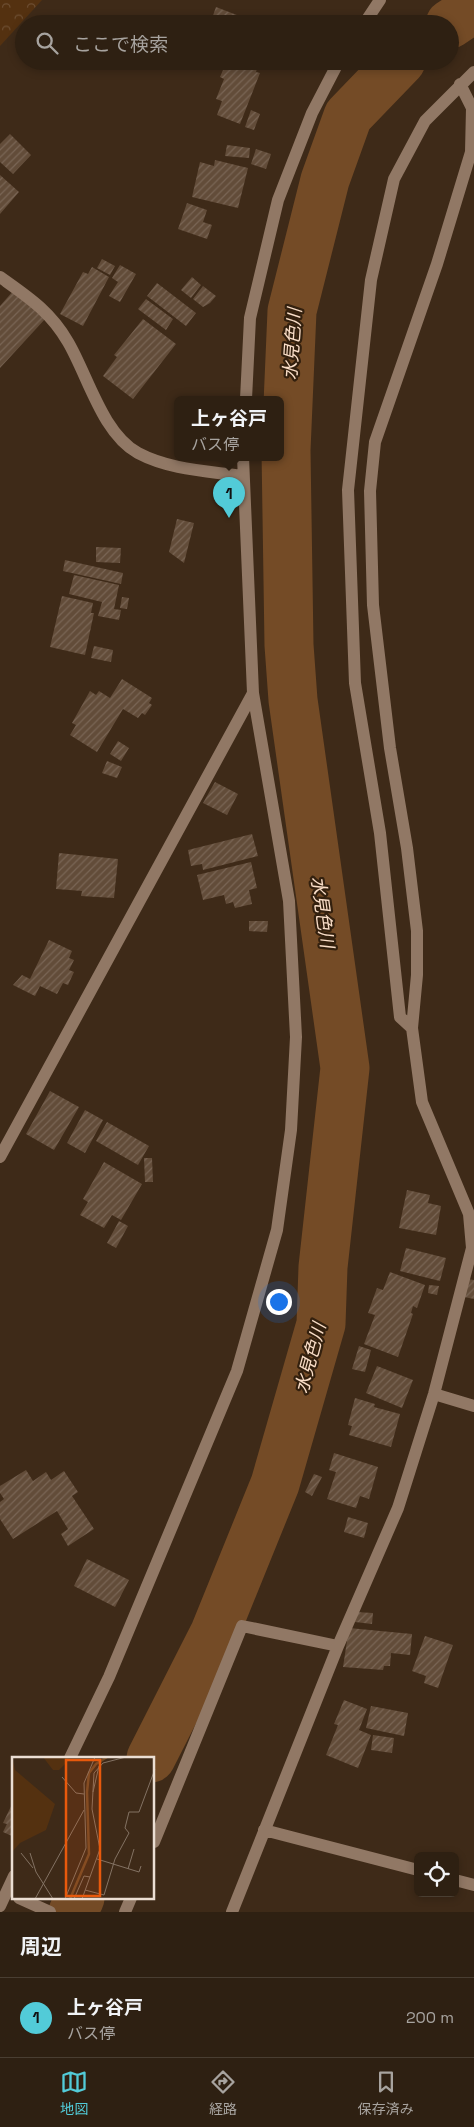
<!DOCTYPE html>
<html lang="ja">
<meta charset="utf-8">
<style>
:root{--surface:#2e2012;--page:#36281b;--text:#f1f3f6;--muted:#a7a39f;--line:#493e32;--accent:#52cbd8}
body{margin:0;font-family:"Space Grotesk","Noto Sans JP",sans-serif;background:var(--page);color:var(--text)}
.controls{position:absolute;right:15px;bottom:15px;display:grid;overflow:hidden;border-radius:8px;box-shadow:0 2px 8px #0003}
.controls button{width:45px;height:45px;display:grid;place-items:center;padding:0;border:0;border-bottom:1px solid var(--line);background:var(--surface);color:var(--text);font:25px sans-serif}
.you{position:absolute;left:278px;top:1301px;width:18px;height:18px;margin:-12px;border:4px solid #fff;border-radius:50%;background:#1a73e8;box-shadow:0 0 0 8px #1a73e833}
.badge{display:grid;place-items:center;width:32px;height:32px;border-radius:50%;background:var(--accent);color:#111;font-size:16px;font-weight:700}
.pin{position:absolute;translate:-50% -41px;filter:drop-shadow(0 1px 2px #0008)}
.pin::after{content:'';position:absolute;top:26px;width:18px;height:15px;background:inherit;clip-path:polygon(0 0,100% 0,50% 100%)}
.popup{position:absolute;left:174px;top:396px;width:110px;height:65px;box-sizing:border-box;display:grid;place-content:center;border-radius:8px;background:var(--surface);filter:drop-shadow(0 1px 4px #0005);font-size:16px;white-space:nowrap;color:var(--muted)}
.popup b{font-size:19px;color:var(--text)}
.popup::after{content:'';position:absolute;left:50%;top:100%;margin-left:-10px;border:10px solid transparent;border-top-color:var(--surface)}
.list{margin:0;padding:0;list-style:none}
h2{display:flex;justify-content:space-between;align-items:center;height:65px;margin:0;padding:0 20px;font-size:21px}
h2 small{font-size:16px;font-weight:400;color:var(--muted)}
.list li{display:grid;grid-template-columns:32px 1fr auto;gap:15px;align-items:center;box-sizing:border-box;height:80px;padding:0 20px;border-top:1px solid var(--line)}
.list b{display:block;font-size:19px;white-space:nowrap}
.list p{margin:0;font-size:16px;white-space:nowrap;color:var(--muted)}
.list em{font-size:16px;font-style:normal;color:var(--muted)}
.icon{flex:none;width:28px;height:28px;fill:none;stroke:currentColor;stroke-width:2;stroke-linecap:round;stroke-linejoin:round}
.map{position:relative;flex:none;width:474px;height:1912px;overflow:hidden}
.search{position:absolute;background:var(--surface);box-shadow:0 2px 8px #0003;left:15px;right:15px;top:15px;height:55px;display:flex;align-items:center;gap:12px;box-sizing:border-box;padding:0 18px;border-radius:28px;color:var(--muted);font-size:19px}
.sheet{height:145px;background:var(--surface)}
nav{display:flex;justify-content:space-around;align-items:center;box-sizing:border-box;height:70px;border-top:1px solid var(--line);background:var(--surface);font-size:14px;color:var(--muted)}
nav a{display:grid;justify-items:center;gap:2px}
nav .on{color:var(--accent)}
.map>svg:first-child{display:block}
</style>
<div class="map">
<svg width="474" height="1912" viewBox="0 0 474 1912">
<defs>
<pattern id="forest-crowns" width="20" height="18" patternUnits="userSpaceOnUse" patternTransform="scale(1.25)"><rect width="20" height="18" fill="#543110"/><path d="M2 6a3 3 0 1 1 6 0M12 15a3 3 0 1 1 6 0" fill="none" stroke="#6d4e32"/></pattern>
<pattern id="building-hatch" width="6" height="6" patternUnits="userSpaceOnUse" patternTransform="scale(1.25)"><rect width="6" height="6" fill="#624c39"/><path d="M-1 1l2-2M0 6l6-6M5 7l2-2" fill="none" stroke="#796555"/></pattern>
</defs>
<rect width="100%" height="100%" fill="#3e2a18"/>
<path fill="url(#forest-crowns)" d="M0 0H42L0 46Z"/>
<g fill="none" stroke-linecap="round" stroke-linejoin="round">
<path stroke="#744b26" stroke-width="49" d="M450 24 474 8
M151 1758 215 1632 275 1484 321 1324 323 1267 345 1068 293 700 289 645 286 450 292 311 325 180 348 116 401 61
M73 1912 80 1898"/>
</g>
<path fill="url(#building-hatch)" d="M216 7 242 17 239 24H210Z
M220 61H259L256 72 260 73 240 124 217 115 222 101 216 99 224 79 220 77 226 63Z
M271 61H279L276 68 269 66Z
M251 110 260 114 254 130 245 127Z
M10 134 31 155 13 174 0 162V144Z
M227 145 250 148 249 158 225 156Z
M256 149 271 154 266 169 251 164Z
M215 160 248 168 238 208 192 197 200 162 214 166Z
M0 175 19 192 0 214Z
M187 203 207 210 203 222 212 225 207 239 178 229Z
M102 259 115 266 110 275 97 268Z
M120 265 136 274 120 302 109 296 118 282 112 278Z
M92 267 109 277 83 326 60 314 83 272 88 274Z
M192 277 201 285 191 298 181 290Z
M157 283 196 313 186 326 147 296Z
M203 286 216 296 210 303 203 307 193 299Z
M14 290 46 318 0 368V306Z
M146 299 173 319 166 330 138 309Z
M143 319 176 344 133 399 103 376 117 357 114 355Z
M177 519 194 523 184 563 169 552Z
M96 547 121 548 120 563 96 562Z
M65 560 123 573 121 584 63 571Z
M74 575 119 585 114 609 121 610 119 620 98 616 102 602 69 594Z
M62 596 93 603 91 613H94L85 655 50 647Z
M122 597 129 598 127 609 120 608Z
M94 646 113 650 111 662 91 658Z
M122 679 152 698 149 703 152 705 145 715 142 713 138 718 123 709 97 752 70 735 76 725 72 723 90 691 96 695 99 691 110 698Z
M118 741 129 748 121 761 110 754Z
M107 761 122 767 117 778 102 773Z
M215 782 238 794 227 815 203 803Z
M252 834 258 856 203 870 202 864 191 866 188 850Z
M59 853 118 859 114 898 81 896 82 891 56 889Z
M251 862 257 888 249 890 252 904 235 908 233 902 226 904 224 895 203 900 197 875Z
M249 921H268L267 932 249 931Z
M49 940 72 951 69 958 74 960 69 970 74 972 68 985 63 983 57 994 40 986 35 996 13 985 22 975 30 979Z
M50 1091 79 1107 54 1150 26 1134Z
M85 1110 103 1120 85 1153 67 1143Z
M107 1122 149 1146 138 1165 96 1141Z
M144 1158H152L153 1182H145Z
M104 1162 142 1184 121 1220 112 1215 104 1228 80 1215 88 1202 83 1199Z
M407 1190 430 1195 428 1203 441 1206 436 1235 399 1228Z
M119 1221 128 1226 116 1248 107 1243Z
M406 1248 446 1258 440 1281 400 1271Z
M390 1272 425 1285 417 1308 413 1306 411 1313 413 1314 398 1357 364 1344 375 1315 368 1313 377 1288 383 1290Z
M468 1279 474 1280V1299L464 1297Z
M429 1285 439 1286 437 1295 428 1293Z
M359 1346 371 1350 365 1372 352 1369Z
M377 1366 413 1380 402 1408 366 1393Z
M355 1398 375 1404 374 1407 400 1414 391 1447 349 1435 352 1426 348 1425Z
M334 1453 378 1467 369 1499 360 1496 356 1508 327 1499 336 1472 329 1470Z
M26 1470 33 1481 46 1472 51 1480 64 1471 78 1492 72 1496 94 1529 68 1546 61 1534 68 1529 57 1511 13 1539 0 1519V1502L4 1499 0 1493V1486Z
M314 1474 322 1477 312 1496 305 1492Z
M348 1517 368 1523 364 1538 344 1532Z
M87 1559 129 1580 115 1607 74 1586Z
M356 1612 373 1613 372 1624 355 1622Z
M349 1628 412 1634 410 1655 391 1653 390 1666H384L383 1670 343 1667Z
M425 1636 453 1645 438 1688 424 1683 426 1676 412 1671Z
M344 1700 367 1709 359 1730 371 1735 358 1768 326 1755 338 1725 334 1724Z
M371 1706 408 1713 404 1736 366 1728Z
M373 1735 394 1738 392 1753 371 1750Z
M14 1800V1837L3 1832 7 1824 3 1823Z"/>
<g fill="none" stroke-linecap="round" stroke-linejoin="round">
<path stroke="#917865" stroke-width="12" d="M364 24 380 0
M0 277C28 297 50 311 68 342 88 376 102 433 138 453 170 470 208 471 242 476
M246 399 250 318 278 200 312 113 339 61
M412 1028 417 975V931L407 848 390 748 373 605 370 491 375 442 437 264 471 152 472 108 460 84
M0 1157 253 693
M434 1394 474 1406
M70 1758 109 1677 237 1371 277 1230 291 1130 296 1037 289 901 253 693 243 457
M264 1830 418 1870
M154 1842 242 1626 338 1646
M455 1880 474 1885
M19 1898 50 1912
M0 1906 14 1876
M125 1912 131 1898
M232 1912 338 1646 398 1508 434 1394 472 1248 469 1214 422 1102 412 1028 400 1017 380 833 355 683 348 490 371 280 394 179 425 121 474 72"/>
</g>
<g text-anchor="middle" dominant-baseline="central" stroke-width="4.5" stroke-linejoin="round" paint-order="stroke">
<g font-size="18" font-style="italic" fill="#fadec8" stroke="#33200e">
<text transform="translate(292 344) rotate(-86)">水見色川</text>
<text transform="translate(323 912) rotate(82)">水見色川</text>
<text transform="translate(310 1358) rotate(-75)">水見色川</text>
</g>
</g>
<g transform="translate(12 1757)">
<rect width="142" height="142" fill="#3e2a18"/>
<path d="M0 0 3 13 43 47 34 73 8 86 0 95ZM31 0H56L57 3 47 13H41Z" fill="#543110"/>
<path fill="none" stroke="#744b26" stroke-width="2.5" d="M58 142 77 97 75 35 77 16 84 7 95 0"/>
<path fill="none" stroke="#837263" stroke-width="1" d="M50 20 64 36 72 37M81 35 87 9M9 96 21 111M18 96 24 115 41 142M85 102 127 115 129 109M116 112 122 92M73 133 92 138 103 102 117 76 113 71 117 55H127L143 12M23 142 72 53M53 142 74 91 72 26 83 0M62 142 72 119 78 120M70 142 88 92 80 52 82 16 91 6 114 0"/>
<path fill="#e8590c" fill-opacity="0.15" stroke="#e8590c" stroke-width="2.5" d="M54 3H88V139H54Z"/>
<rect width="142" height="142" fill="none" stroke="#ebded3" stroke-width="2.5"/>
</g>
</svg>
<div class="controls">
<button><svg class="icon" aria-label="locate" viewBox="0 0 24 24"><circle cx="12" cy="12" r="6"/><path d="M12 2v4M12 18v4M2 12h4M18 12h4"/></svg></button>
</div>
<div class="you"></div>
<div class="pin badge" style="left:229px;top:518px">1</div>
<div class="popup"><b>上ヶ谷戸</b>バス停</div>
<div class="search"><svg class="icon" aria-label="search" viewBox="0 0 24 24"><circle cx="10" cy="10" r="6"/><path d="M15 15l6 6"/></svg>ここで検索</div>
</div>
<section class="sheet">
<h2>周辺<small></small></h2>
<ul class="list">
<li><span class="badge">1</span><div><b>上ヶ谷戸</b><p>バス停</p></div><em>200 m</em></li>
</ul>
</section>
<nav>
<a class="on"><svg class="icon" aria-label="map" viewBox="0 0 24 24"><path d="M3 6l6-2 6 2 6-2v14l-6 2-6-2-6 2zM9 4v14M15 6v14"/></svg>地図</a>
<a><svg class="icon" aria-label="directions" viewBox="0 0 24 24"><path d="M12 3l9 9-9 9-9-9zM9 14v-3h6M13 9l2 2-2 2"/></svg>経路</a>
<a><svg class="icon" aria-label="saved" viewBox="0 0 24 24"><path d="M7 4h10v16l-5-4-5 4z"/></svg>保存済み</a>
</nav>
